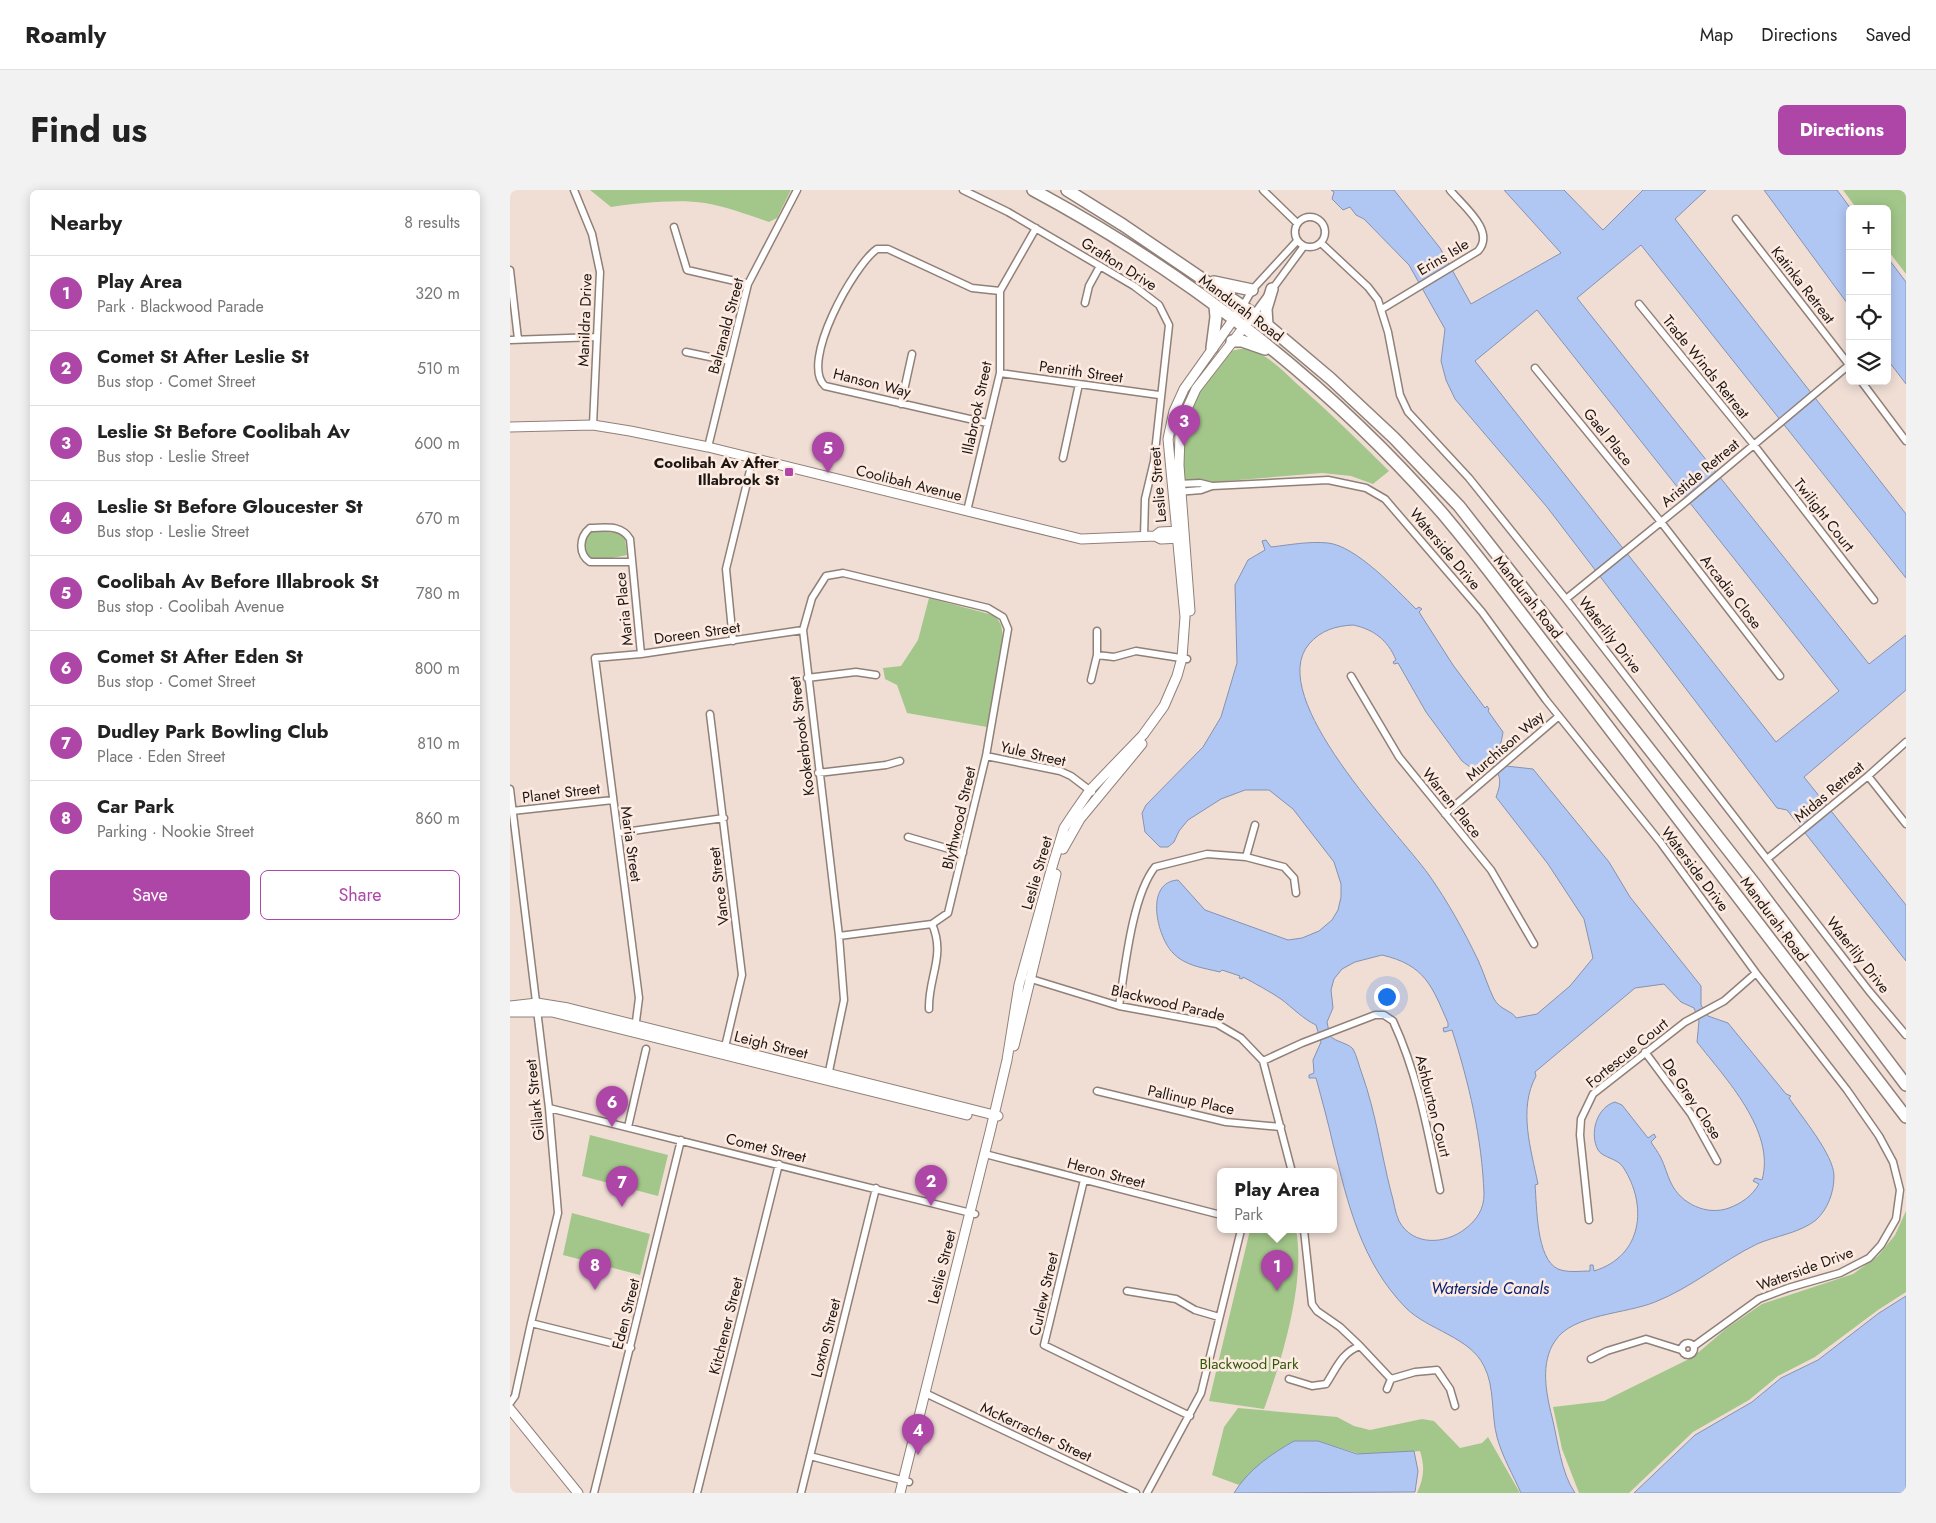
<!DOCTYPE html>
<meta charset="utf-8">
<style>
:root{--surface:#fff;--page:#f2f2f2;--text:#222;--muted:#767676;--line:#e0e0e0;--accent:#ae46a8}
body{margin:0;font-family:Jost,sans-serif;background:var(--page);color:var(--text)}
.controls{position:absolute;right:15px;top:15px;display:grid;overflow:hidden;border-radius:8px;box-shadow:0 2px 12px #0003}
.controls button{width:45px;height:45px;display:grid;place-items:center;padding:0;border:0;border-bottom:1px solid var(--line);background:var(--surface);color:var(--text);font:25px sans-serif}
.you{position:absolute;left:876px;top:806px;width:18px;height:18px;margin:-12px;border:4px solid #fff;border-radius:50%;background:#1a73e8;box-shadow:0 0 0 8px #1a73e833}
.badge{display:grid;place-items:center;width:32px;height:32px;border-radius:50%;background:var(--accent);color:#fff;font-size:16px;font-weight:700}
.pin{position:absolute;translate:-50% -41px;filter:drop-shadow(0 1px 2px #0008)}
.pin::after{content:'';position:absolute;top:26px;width:18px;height:15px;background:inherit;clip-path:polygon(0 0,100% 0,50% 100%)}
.popup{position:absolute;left:707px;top:978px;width:120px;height:65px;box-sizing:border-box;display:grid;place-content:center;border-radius:8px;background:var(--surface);filter:drop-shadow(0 1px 4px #0005);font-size:16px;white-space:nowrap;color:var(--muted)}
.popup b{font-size:19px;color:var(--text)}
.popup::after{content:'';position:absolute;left:50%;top:100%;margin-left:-10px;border:10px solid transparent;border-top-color:var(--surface)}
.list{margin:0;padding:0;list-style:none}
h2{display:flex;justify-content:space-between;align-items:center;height:65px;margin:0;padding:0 20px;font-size:21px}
h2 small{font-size:16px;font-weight:400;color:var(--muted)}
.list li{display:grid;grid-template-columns:32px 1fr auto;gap:15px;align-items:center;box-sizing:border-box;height:75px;padding:0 20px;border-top:1px solid var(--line)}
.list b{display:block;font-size:19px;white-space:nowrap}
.list p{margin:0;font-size:16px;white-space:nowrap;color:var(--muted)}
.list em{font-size:16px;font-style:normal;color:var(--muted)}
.actions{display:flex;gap:10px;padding:15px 20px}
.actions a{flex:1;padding:11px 0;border:1px solid var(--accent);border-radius:8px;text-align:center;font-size:18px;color:var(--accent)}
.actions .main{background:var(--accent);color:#fff}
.icon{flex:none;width:28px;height:28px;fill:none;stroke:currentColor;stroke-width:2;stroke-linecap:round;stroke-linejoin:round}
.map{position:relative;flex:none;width:1396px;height:1303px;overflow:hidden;border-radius:8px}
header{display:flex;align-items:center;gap:30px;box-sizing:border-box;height:70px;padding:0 25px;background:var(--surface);border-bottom:1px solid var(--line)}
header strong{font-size:24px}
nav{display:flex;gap:28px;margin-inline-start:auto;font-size:18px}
.intro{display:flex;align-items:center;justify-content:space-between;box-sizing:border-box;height:120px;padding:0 30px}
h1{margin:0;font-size:35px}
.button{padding:12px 22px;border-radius:8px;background:var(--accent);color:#fff;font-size:18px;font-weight:700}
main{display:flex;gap:30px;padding:0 30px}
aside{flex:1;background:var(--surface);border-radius:8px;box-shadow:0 2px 12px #0003}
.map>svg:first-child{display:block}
</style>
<header>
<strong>Roamly</strong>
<nav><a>Map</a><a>Directions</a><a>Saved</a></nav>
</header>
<div class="intro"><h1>Find us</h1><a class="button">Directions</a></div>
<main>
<aside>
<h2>Nearby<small>8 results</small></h2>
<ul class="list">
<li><span class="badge">1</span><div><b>Play Area</b><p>Park · Blackwood Parade</p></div><em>320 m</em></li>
<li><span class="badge">2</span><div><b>Comet St After Leslie St</b><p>Bus stop · Comet Street</p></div><em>510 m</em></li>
<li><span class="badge">3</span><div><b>Leslie St Before Coolibah Av</b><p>Bus stop · Leslie Street</p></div><em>600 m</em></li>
<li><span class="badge">4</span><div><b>Leslie St Before Gloucester St</b><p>Bus stop · Leslie Street</p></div><em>670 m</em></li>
<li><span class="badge">5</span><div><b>Coolibah Av Before Illabrook St</b><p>Bus stop · Coolibah Avenue</p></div><em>780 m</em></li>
<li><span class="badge">6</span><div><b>Comet St After Eden St</b><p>Bus stop · Comet Street</p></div><em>800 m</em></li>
<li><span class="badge">7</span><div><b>Dudley Park Bowling Club</b><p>Place · Eden Street</p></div><em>810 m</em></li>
<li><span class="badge">8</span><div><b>Car Park</b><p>Parking · Nookie Street</p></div><em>860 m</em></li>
</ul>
<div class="actions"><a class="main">Save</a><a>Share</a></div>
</aside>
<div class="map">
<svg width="1396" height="1303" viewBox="0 0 1396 1303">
<rect width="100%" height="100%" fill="#f0ded5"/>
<path fill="#a3c78a" d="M80 0H281L267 28 259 32C239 25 217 17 195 13 167 9 130 13 101 17Z
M1333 0H1396V84L1377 59V19H1347Z
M736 158C756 163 772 180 786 193 818 221 849 251 879 281L863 294 841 286 812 283 704 292 676 291C672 282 673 273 673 264 672 219 694 194 720 161Z
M81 341 110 343 115 349 117 365 92 370 80 369C73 359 72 350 81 341Z
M419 408 483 425C492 432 493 439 492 450L477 537 397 523 387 495 375 489 373 478 391 476 408 450Z
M80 945 158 965 148 1006 72 986Z
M1396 1021V1102L1368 1120 1305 1167 1268 1186 1239 1210 1183 1242 1119 1303H1069L1052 1259 1043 1217 1094 1211 1183 1167 1217 1138 1252 1114 1343 1084 1368 1066 1385 1045Z
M62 1023 140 1044 130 1085 53 1065Z
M740 1040H786C796 1091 772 1170 754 1219L699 1211Z
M728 1218 827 1227 844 1236 860 1240 912 1229 924 1231 950 1258 972 1253 978 1247 1010 1303H907C914 1288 915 1277 910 1261L856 1266 808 1251 753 1272 729 1295 702 1285 714 1237Z"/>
<path fill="#b1c7f3" stroke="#8592b0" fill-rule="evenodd" d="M821 0H884L930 58 961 114 1051 63 994 0H1054L1093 40 1133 0H1196L1165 29 1396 324V388L1131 55 1067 108 1359 474 1396 445V500L1294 587 1396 715V771L1277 620 1267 618 1037 317 945 209 936 190 931 171 935 139 899 75 854 29 846 25 840 17 833 20 822 9 824 2ZM1027 120 1329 501 1266 552 965 171Z
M1254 0H1327L1341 19 1340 117Z
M1377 67 1396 92V194L1377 169Z
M756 350 761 357C779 355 799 351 818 353 846 356 886 399 906 419L909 417 912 419 909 422 943 475 975 518 977 516 979 519 978 521 993 542C991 557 985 563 996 576L1023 579 1099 672 1120 707 1191 796V815L1198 826 1218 833 1276 904 1281 906 1279 908C1291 926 1324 965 1324 986 1324 1002 1318 1019 1306 1030 1290 1043 1265 1046 1247 1054 1212 1071 1181 1098 1145 1112 1116 1124 1062 1124 1045 1151 1030 1173 1036 1203 1042 1227 1048 1251 1051 1283 1065 1303H1011C1003 1285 992 1266 987 1247 981 1225 985 1197 974 1176 960 1147 918 1140 896 1118 851 1072 838 1014 823 954 818 932 812 910 806 888H799V885L804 883 803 870 811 852 806 835C793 829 783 818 771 809 759 801 746 794 733 787L732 789 729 788 730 786 712 780 710 782C694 778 675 776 663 763 647 747 634 692 668 690L695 720 778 750 792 748 809 741 822 730 828 720 831 707V694L824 672 783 619 759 600H735L711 609 678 630 669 641 664 652 658 657H650L635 642 632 623 636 615 693 557 711 527 727 473 725 395 738 370 755 360 752 351ZM843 435C863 439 878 450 886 470L883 472 884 474 888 473 916 522 952 571 960 577 982 575C992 586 991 594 986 607L1038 674 1074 729 1083 768 1060 796 1027 824 1006 828C1003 821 990 820 984 809 978 797 974 783 968 770 954 741 938 712 919 685 888 642 754 507 799 454 811 440 826 436 843 435ZM872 765C915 775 922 796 938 833V837L933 838 934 842 942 840C959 893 972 948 974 1004 974 1019 967 1030 955 1039 936 1054 903 1057 889 1031 885 1023 884 1011 881 1002 871 963 866 923 852 884 849 876 847 866 843 859 838 853 826 852 820 846L817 832 823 818 821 800 824 789 832 779 845 772ZM1154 794 1171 812 1184 818 1189 831 1187 852C1215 888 1266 941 1252 990L1245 988 1243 991 1249 994C1242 1006 1232 1013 1219 1018 1197 1026 1171 1014 1161 993 1157 985 1155 976 1151 968 1148 962 1144 957 1141 952L1146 947 1144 944 1138 948 1112 915 1105 912C1087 917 1079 943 1088 960 1093 968 1107 968 1113 977 1138 1015 1133 1066 1084 1081L1083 1075H1080V1081C1070 1081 1058 1083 1048 1079 1026 1069 1027 1016 1025 995L1028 994C1021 959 1008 919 1026 886L1025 882 1125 798Z
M1396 1106V1303H1124L1185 1245 1242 1212 1271 1188 1308 1170 1369 1123Z
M784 1251H808L847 1264 904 1261 908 1281 905 1302 724 1303C738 1280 761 1264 784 1251Z"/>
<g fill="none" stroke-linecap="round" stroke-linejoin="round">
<defs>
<path id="street" d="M64 0 82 44 90 82 83 235
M453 0 498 22 624 96 649 115 659 135 644 271 635 309 634 347
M753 0 787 33
M785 42a15 15 0 1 1 30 0a15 15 0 1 1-30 0Z
M1226 29 1340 176
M164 37 177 80 238 94
M811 53 858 97 868 110 878 142 890 205 898 222 959 288 1056 409 1359 801 1396 845
M0 80 8 149
M575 113 579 96 590 76
M1129 114 1244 255 1364 410
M733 116 742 100 787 51
M872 119 968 61C986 41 953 16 940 0
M744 124 794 56
M0 150 87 147
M176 162 219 171
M1025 178 1151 332 1270 486
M490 183 649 205
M1351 191 1396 251
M391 214 402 164
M477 233 315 196C289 173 344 75 367 59H378L462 98 490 101
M198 257 238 94 287 0
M553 268 569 194
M668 294 690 293 702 296
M667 302 691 300 702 296 818 290 856 298 875 309 972 422 1036 510 1151 653 1246 783 1337 900 1369 946 1383 972 1390 1000 1386 1029 1371 1055 1359 1068 1330 1083 1278 1098 1249 1109 1184 1156
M457 321 490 183V101L526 38
M122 372H80C68 364 69 347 80 338 95 338 111 334 120 349L131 464
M1056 409 1178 310 1339 175
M223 451 216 379 243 268
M587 465 604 467 626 461 677 469
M841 486 889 567 981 680 1024 754
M297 488 346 482 366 485
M581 490 587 465V441
M200 524 232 785 214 861
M476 566 550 581 561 586 582 602
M308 583 376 575 390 571
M1358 586 1396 634
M0 599 39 918 48 1023 21 1133 5 1206 0 1213
M2 621 103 610
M935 624 1049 526
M108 643 214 628
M398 647 453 663
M736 667 745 635
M1257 669 1358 586 1396 552
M518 788 609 816 707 834 731 848 753 871 782 982
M609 816C615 778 622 706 645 677L697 664 736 667 774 677 784 688 786 703
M419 819C418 787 436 766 422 734
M125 839 129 808 85 468 131 464 293 440
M1135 862 1181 924 1207 971
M753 871 792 853 865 825H874L883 831C908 885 918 942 930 1000
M318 886 334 810 329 746 293 440 302 408 316 386 333 383 478 418 493 427 498 439 476 566 438 723 422 734 329 746
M587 901 716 932 771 937
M39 918 465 1024
M118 937 136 859
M475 964 711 1025
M574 990 534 1155 680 1226
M1079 1030 1070 945 1071 929 1083 904 1175 832 1214 811 1246 783
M794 1040 802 1114 807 1121 830 1137 850 1156 881 1189 905 1182 927 1180 940 1199 945 1216
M617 1101 666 1109 685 1120 709 1127
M21 1133 121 1158
M1172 1159a6 6 0 1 1 12 0a6 6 0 1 1-12 0Z
M1081 1169 1097 1161 1136 1149 1171 1160
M779 1189 802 1196 816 1194C826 1179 832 1162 850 1156
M877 1199 881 1189
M415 1203 626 1303
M300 1266 399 1292
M84 1303 171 950
M187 1303 269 974
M291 1303 366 998
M637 1303 691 1203 731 1040"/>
<path id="secondary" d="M0 237 83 235 120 241 198 257 571 349 645 346 650 342 670 341
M645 346 651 349 671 348
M680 421 669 275 670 245 677 219 686 199 744 124
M553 659 570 629 632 554
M0 816 27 813 58 818 488 926
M0 822H42L457 925
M504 856 546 684
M0 1219 68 1303
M390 1303 481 938 497 870 509 795 542 677 554 638 564 623 580 600 633 545 654 516 667 486 672 468 675 427 658 249 664 221 674 199 733 116"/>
<path id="highway" d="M523 0C676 82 819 193 933 324 953 348 973 373 992 398L1396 927
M557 0 613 35 744 124 821 189 884 248 949 316 1244 693 1396 895
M704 92 742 100
M757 135 756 119 762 99
M722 151H732L755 159
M702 158 706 127 705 116"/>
</defs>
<use href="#street" stroke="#908078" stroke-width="9"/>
<use href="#secondary" stroke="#908078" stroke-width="11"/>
<use href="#highway" stroke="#908078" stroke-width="14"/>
<use href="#street" stroke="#fff" stroke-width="6"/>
<use href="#secondary" stroke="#fff" stroke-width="9"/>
<use href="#highway" stroke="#fff" stroke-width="11"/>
</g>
<rect fill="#ae46a8" stroke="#fdebe2" stroke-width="2" x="274" y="277" width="10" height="10" rx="2.5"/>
<g text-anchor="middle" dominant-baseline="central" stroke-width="5" stroke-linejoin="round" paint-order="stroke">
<g font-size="15" fill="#1d1714" stroke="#fdebe2">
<text transform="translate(933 67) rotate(-31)">Erins Isle</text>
<text transform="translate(609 74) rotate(32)">Grafton Drive</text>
<text transform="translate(1293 95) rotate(52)">Katinka Retreat</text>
<text transform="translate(731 118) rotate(37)">Mandurah Road</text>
<text transform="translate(75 130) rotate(-88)">Manildra Drive</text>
<text transform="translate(216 136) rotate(-75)">Balranald Street</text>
<text transform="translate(1196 177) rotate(51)">Trade Winds Retreat</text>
<text transform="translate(571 182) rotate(8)">Penrith Street</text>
<text transform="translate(362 193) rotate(14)">Hanson Way</text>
<text transform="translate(467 218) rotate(-78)">Illabrook Street</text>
<text transform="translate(1098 247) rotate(51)">Gael Place</text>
<text transform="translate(1190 283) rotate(-40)">Aristide Retreat</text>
<text transform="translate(399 293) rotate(14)">Coolibah Avenue</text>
<text transform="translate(648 295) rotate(-95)">Leslie Street</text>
<text transform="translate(1314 325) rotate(52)">Twilight Court</text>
<text transform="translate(935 359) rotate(50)">Waterside Drive</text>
<text transform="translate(1221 402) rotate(52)">Arcadia Close</text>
<text transform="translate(1018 407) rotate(52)">Mandurah Road</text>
<text transform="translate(114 419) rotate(-96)">Maria Place</text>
<text transform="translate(187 443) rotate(-8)">Doreen Street</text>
<text transform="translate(1100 445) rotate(52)">Waterlily Drive</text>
<text transform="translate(292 546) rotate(-97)">Kookerbrook Street</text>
<text transform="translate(995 556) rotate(-41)">Murchison Way</text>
<text transform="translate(523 564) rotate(13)">Yule Street</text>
<text transform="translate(1319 602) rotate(-40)">Midas Retreat</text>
<text transform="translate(51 603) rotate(-7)">Planet Street</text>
<text transform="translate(942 613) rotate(51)">Warren Place</text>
<text transform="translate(449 628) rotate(-77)">Blythwood Street</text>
<text transform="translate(121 654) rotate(82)">Maria Street</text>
<text transform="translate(1185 679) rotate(53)">Waterside Drive</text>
<text transform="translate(527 683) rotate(-74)">Leslie Street</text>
<text transform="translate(209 696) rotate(-97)">Vance Street</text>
<text transform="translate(1264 729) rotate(53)">Mandurah Road</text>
<text transform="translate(1348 765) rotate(52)">Waterlily Drive</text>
<text transform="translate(658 813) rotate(13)">Blackwood Parade</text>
<text transform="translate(261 855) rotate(14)">Leigh Street</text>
<text transform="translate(1117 863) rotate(-39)">Fortescue Court</text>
<text transform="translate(1182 909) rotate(56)">De Grey Close</text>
<text transform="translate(25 910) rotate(-96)">Gillark Street</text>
<text transform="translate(681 910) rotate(13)">Pallinup Place</text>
<text transform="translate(923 916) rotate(76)">Ashburton Court</text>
<text transform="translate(256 958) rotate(14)">Comet Street</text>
<text transform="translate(596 983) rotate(15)">Heron Street</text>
<text transform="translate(432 1077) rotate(-76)">Leslie Street</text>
<text transform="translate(1295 1079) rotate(-20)">Waterside Drive</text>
<text transform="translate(534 1104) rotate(-77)">Curlew Street</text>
<text transform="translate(116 1124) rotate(-76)">Eden Street</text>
<text transform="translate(216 1136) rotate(-76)">Kitchener Street</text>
<text transform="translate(316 1148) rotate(-76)">Loxton Street</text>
<text transform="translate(526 1242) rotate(25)">McKerracher Street</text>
</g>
<g font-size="15" font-weight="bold" fill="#1d1714" stroke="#fdebe2" text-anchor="end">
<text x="269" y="273">Coolibah Av After<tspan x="269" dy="17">Illabrook St</tspan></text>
</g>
<g font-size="15" fill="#335a0a" stroke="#fdebe2">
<text x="739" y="1174">Blackwood Park</text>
</g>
<g font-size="16" font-style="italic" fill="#062172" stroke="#fdebe2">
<text x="980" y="1098">Waterside Canals</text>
</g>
</g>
</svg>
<div class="controls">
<button>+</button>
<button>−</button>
<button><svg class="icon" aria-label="locate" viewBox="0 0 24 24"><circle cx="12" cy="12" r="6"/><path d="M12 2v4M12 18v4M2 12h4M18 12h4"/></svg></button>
<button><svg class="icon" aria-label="layers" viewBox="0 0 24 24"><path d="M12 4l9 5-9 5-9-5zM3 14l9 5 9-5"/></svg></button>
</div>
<div class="you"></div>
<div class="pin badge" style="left:767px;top:1101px">1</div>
<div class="popup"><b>Play Area</b>Park</div>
<div class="pin badge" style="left:421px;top:1016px">2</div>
<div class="pin badge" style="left:674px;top:256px">3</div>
<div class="pin badge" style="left:408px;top:1265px">4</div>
<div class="pin badge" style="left:318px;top:283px">5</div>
<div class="pin badge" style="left:102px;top:937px">6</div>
<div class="pin badge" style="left:112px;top:1017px">7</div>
<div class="pin badge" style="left:85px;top:1100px">8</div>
</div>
</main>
